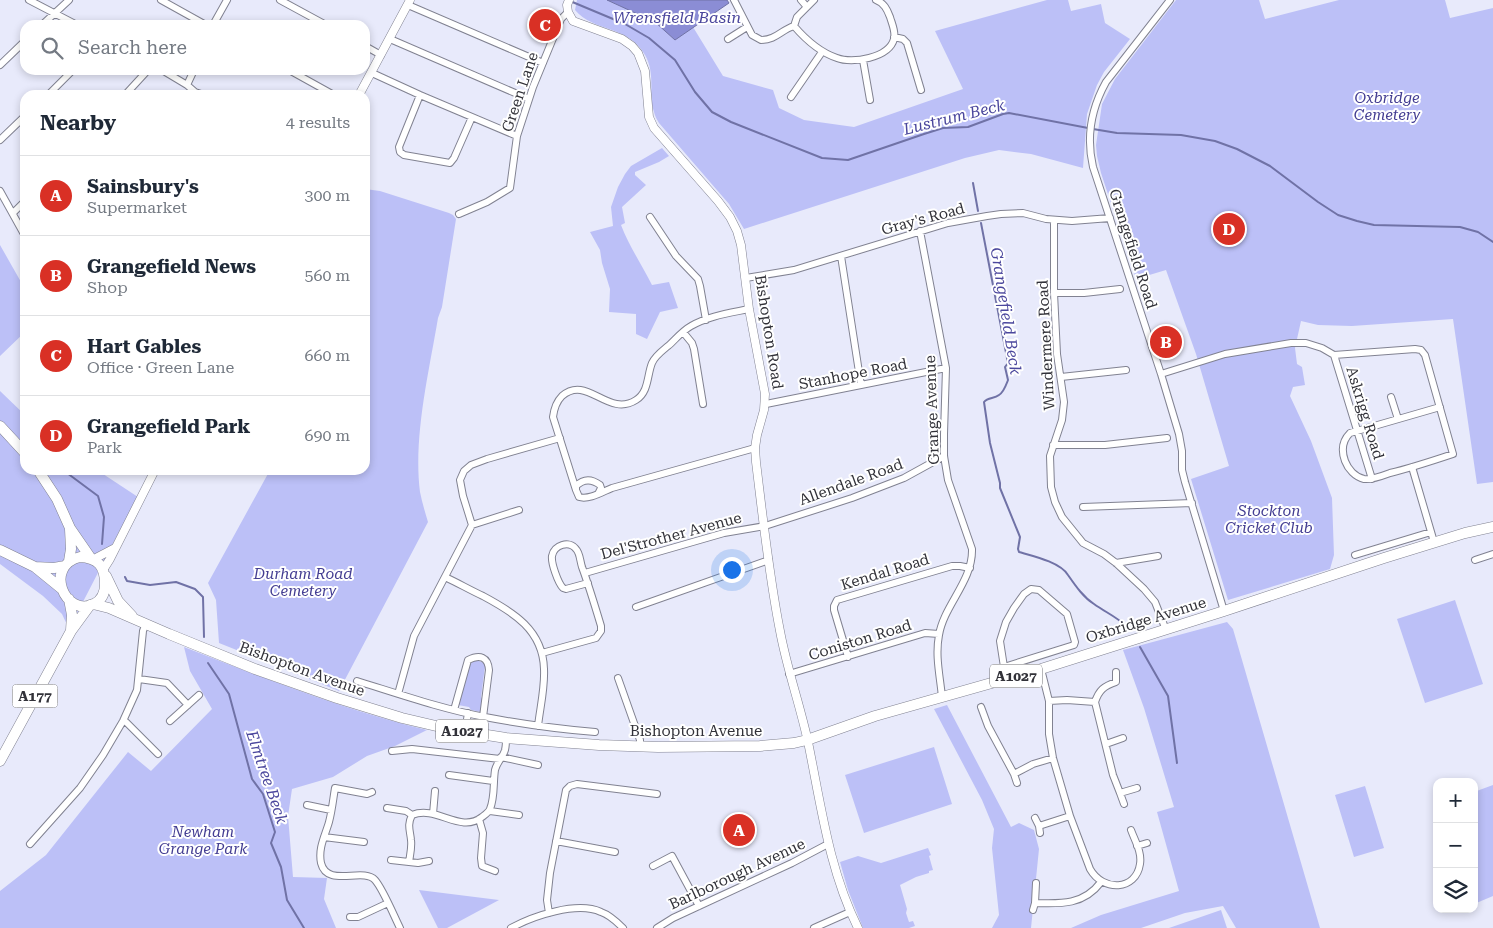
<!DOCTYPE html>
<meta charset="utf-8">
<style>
:root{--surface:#fff;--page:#f2f2f3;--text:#1f2937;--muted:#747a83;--line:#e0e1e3;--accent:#d93025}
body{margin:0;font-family:"Roboto Serif",serif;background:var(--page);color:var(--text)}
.controls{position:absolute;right:15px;bottom:15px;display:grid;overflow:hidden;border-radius:10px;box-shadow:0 2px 8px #0003}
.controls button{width:45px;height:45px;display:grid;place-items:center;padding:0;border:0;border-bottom:1px solid var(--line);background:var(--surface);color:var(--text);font:25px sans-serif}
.you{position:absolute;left:731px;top:569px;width:18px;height:18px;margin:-12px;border:4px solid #fff;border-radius:50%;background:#1a73e8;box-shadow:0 0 0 8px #1a73e833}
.badge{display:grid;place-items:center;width:32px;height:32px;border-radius:50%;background:var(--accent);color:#fff;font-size:16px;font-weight:700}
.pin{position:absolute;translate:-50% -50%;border:2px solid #fff;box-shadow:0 1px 5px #0006}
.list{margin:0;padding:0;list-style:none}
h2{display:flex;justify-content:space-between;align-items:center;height:65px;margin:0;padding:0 20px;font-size:21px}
h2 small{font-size:16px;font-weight:400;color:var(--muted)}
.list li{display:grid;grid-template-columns:32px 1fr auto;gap:15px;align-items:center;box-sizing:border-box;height:80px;padding:0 20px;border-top:1px solid var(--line)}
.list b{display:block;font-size:19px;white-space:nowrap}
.list p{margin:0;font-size:16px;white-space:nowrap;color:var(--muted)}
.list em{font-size:16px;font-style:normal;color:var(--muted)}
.icon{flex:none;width:28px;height:28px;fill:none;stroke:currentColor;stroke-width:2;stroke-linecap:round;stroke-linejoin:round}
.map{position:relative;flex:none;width:1493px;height:928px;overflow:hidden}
.search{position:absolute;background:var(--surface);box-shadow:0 2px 8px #0003;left:20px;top:20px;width:350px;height:55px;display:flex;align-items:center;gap:12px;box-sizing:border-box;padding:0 18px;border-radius:15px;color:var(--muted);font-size:19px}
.panel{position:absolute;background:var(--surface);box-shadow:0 2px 8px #0003;left:20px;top:90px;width:350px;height:385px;border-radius:15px}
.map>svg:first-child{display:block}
</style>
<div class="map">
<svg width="1493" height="928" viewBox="0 0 1493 928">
<rect width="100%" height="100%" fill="#e8eafb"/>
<path fill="#bcc0f7" d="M577 0H607L655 22 675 40 693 27 723 76 773 90 779 108 804 120 854 127 963 89 935 31 1047 0H1068L1071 11 1101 4 1105 23 1130 39 1104 72 1097 85 1087 114 1083 168 1031 154 999 150 965 158 744 229 729 204 659 123C657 120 655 116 654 112 648 94 656 74 645 55 628 25 593 32 575 10Z
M1176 0H1259L1265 19 1339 0H1445L1450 18 1493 8V482L1477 484 1453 319 1352 326 1318 325 1301 321 1295 348 1297 364 1302 367 1305 385 1293 387 1290 396 1311 441 1332 498 1334 555 1330 569 1228 600 1191 479 1229 466 1196 354 1166 270 1136 279 1101 173 1097 156 1096 145 1102 104 1115 79Z
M662 148 669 156 659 162 635 172V175L646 185 622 207 625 223 621 225C629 246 642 265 652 285L669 282 678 308 660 312 647 339 636 334V314L609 312 610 289 602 263 600 250 590 232 613 226 611 207 618 187 625 174 631 166Z
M365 189 380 191 449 213 453 215 456 219 442 307 438 318C429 372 413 437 420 492 422 502 425 512 428 522L339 691 219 643 216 600 208 583 270 470H365Z
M0 245 25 289V332L0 356Z
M0 391 25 415V470H97L141 499 120 530 69 629 62 614 43 596 0 564Z
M1455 600 1483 684 1425 703 1397 619Z
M1227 622 1233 629 1320 928H1236L1223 906 1185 913 1141 928H1071L1101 915 1179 891 1157 812 1174 807 1144 708 1123 650Z
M184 647C264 678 344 710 427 730L395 746 367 756 333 777 292 789 288 816 293 877 327 878 324 899 336 928H0V891L46 855 128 752 151 771 212 709 190 671Z
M476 660 484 663 485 666 481 697 483 701 481 712 471 710 469 707 458 705V700L461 697 470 665 473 661Z
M947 705 1011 827 1019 823 1034 830 1039 849 1031 928H992L999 915 992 848 994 829 982 800 934 709Z
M934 747 952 804 864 833 845 775Z
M1493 785V896L1474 904V792Z
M1365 786 1384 848 1354 857 1335 795Z
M928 848 931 855 929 856 933 870 929 871V873L916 877 900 885 907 909 906 913 909 922 913 921 915 926 909 928H863L848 890 840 862 858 856 881 863Z
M419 890 499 900 447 928H438Z
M1221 910 1227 928H1169Z"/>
<path fill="#8b8dd5" stroke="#7072a6" d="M607 0H727L729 3 675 40 655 22Z"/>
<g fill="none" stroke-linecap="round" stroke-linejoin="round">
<path stroke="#7072a6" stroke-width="2" d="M570 1 625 24 649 38 675 60 695 92 712 112 731 122 822 158 848 160 924 134 943 128 968 127 1003 114 1009 113 1088 128
M1093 129 1117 133 1181 135 1215 141 1237 149 1270 166 1318 202 1338 215 1357 221 1374 225 1460 227 1478 232 1493 242
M973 183 978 211
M981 223 1008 363 1005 367 1008 380C1006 385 1004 392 999 395 994 399 988 397 984 402L990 443 1000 483V488L1020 537 1018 549 1019 552C1033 556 1060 562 1068 575 1075 585 1083 597 1094 604 1105 612 1117 617 1126 626
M21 433 25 435
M63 470 98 496 104 517 102 544
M125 577 127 581 150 585 176 582 195 589 203 597 204 637
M1140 647 1168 696 1177 763
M208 663 229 694 252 779 263 794 275 832 271 843 281 867 287 900 304 928"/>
<defs>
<path id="minor" d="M29 0 77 25
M161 0 206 25
M280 0 326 25
M734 0 752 35 761 40C776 40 781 30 794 26
M801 0 807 7
M1170 0 1106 82C1091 109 1086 137 1093 167L1161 374 1179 434 1182 451V470L1185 482 1224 611
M408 5 543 63
M42 25 69 0
M213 25 227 0
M794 26C806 40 819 52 837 58 852 64 889 58 894 39 896 32 892 24 890 17 887 9 884 3 876 0
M794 26 797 17 814 0
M894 37 903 39 907 43 921 90
M390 39 529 99
M728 39 747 27
M365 46 381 55
M863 60 870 100
M0 65 25 41
M162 70 187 85 195 92 204 95
M289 70 334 95
M372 73 420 95 517 136
M187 85 194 70
M48 95 73 70
M125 95 148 70
M420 95 399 147 400 152 404 155 450 163 454 158 472 117
M791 97 822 52
M0 140 25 116
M0 191 25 236
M13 213 25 201
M459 214 487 202 510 188 517 136 533 87 561 19 568 12
M650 217 676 256 698 279 700 286 706 320
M1054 221V293L1057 354 1064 402 1062 420 1050 456 1051 487 1055 502 1062 517 1083 543 1104 554 1116 563 1144 589 1155 602 1166 630
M920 231 946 368 944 434V456L948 480 972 549C973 581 944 605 939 635 935 656 940 676 942 697
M841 256 861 385
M746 278 794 270 948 223 987 216 1001 214 1023 213 1046 219 1072 221 1110 218
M1054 293H1084L1120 289
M683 332 692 343 694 349 703 404
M1334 355 1372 479
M1161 374 1225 354 1291 343H1306L1322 348 1334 355 1415 349 1421 350 1425 355 1453 454C1432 461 1411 468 1390 473 1382 476 1372 480 1364 479 1355 477 1348 469 1345 461 1341 450 1342 441 1350 433L1440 407
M1061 377 1126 370
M1391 397 1398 419
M766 404 946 368
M1053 445H1105L1167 438
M1412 467 1434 542
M576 490 553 417C554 409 556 402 562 396 587 374 608 418 636 400 649 392 647 375 652 363 655 356 662 351 668 346 675 340 682 331 691 326 708 316 730 313 749 309
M598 494 601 488 600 485C592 479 584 478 576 486V490L579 497C589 500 602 492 612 488L755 448
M1083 507 1192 503
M472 525 519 510
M1355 555 1431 532
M1475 560 1493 554
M1116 563 1158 556
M585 573 724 533 765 526 852 498 904 478 944 456
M445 577C458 583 470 590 483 596 513 612 543 630 544 669 545 688 540 708 538 726
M636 607 769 560
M542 653 596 638 601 631V626C595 606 589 586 582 567 580 561 580 553 576 549 569 540 554 545 552 556 551 563 558 583 563 588L566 589 588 583
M848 657 834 610V606L837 600 952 566H960L970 568
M1004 667 1074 645 1075 642 1067 614 1039 590 1031 589 1024 594 1014 608 1006 622 1000 641 1004 667 1009 678
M1041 669 1049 701V734L1053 758 1070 816 1090 869C1103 892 1136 891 1140 864 1142 852 1135 841 1131 830
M789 674 925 633 939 634
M618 678 640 740V747
M139 679 167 683 188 705
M357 681C399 694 442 709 485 717 522 724 558 729 595 732
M398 694 414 636 472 525 463 496 460 480 464 471 471 465 487 459 560 438
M1049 701 1067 700 1095 702 1113 775 1120 793 1137 788
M1095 702C1099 690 1104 686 1116 682V672
M981 707 988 726 1014 774
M454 710 468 660C480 654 488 657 489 670L483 717
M123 721 126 722 158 754
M170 721 199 695
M465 732 468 713
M1106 744 1123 738
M392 751 412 749 500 759
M501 757 538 765
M449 775 493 781
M1017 783 1014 774 1033 764 1053 758
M372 792 367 794 335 788C333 800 332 811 329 822 325 836 318 848 321 863 327 888 363 867 375 880 383 889 394 916 400 928
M1120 793 1124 804
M307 805 331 810
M387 808 406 811 412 815C437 805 460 834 482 817 486 814 489 812 490 809 495 797 493 783 495 770 497 762 503 757 505 750 506 746 506 742 506 738
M490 811 519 815
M433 814 435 791
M1035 818 1039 826 1040 833
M479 819 483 833 481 858 482 866 495 871
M1039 826 1070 816
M324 837 364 842
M556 841 615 852
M30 844 80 788 103 755 123 721 137 690 143 631 146 623
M1137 846 1147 843
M391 860 418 863 429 861
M409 862C410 855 412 848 411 840 410 830 407 825 412 815
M653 866 672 856 699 906
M1036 883 1035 903C1061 904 1084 905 1101 882
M1033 910 1035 903
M549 913 547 900 550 873 566 790 570 786 577 784 657 794
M350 917H358L388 903
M511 928C533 916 577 901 601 912 610 915 617 922 623 928
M657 928 673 918 792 863 828 844
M814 928 850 912"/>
<path id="tertiary" d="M569 0 567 5 568 12 573 21 622 39 632 46 638 53 645 71 649 117 654 128 718 201 730 217 737 231 741 245 749 309 765 394 764 410 757 435 755 448 756 462C763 519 769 576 780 631 787 669 800 705 808 742 821 805 829 870 858 928
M359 95 410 0
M94 559 115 548
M103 570 110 559 155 470"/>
<path id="primary" d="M0 426 25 453
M38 470 57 499 70 528 90 557
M0 550 35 567 62 589
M80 557C98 558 105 566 105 584 105 593 102 600 94 604 65 618 43 566 80 557Z
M69 561 71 549 70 529
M35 567 54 568 65 566
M106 576 118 601 132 616
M69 599 72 615 71 630
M93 604 109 608 169 634 255 669 337 698 402 718 449 729 506 738 599 745 658 747 760 746 794 743 807 740 875 716 1041 669 1224 611 1384 558 1465 533 1493 527
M0 761 71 631 90 605"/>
</defs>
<use href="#minor" stroke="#818291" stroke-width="8"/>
<use href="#tertiary" stroke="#818291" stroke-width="9"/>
<use href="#primary" stroke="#818291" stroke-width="11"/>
<use href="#minor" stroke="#fff" stroke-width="6"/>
<use href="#tertiary" stroke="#fff" stroke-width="8"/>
<use href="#primary" stroke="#fff" stroke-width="10"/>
</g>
<g text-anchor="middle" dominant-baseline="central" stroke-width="4" stroke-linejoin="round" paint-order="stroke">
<g fill="#fff" stroke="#707074" stroke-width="1">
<rect x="990" y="664.5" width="52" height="23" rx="4"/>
<rect x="12.5" y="684.5" width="45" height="23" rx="4"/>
<rect x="436" y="719.5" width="52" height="23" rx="4"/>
</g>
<g font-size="14" font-weight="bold" fill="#323239">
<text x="1016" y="676">A1027</text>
<text x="35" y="696">A177</text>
<text x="462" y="731">A1027</text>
</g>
<g font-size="15" fill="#323239" stroke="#fff">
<text transform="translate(520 92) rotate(-71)">Green Lane</text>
<text transform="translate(923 219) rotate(-15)">Gray's Road</text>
<text transform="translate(1133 249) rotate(72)">Grangefield Road</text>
<text transform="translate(769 332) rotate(81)">Bishopton Road</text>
<text transform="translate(1046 345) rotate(-93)">Windermere Road</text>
<text transform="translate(853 374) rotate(-11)">Stanhope Road</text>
<text transform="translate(932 410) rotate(-92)">Grange Avenue</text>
<text transform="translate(1365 413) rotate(73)">Askrigg Road</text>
<text transform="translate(851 482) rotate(-20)">Allendale Road</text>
<text transform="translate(671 536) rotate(-15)">Del'Strother Avenue</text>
<text transform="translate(885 572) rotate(-17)">Kendal Road</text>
<text transform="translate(1146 620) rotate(-17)">Oxbridge Avenue</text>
<text transform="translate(860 640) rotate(-17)">Coniston Road</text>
<text transform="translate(302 669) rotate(20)">Bishopton Avenue</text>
<text x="696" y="731">Bishopton Avenue</text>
<text transform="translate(737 874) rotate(-25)">Barlborough Avenue</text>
</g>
<g font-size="15" font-style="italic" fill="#433d92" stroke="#fff">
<text x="1387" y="98">Oxbridge<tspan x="1387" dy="17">Cemetery</tspan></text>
<text x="1269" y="511">Stockton<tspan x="1269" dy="17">Cricket Club</tspan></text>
<text x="303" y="574">Durham Road<tspan x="303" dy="17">Cemetery</tspan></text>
<text x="203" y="832">Newham<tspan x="203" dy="17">Grange Park</tspan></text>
</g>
<g font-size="16" font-style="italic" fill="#4b479d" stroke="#fff">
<text x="677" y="17">Wrensfield Basin</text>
<text transform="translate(954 117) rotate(-14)">Lustrum Beck</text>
<text transform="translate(1006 311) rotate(81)">Grangefield Beck</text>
<text transform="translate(267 777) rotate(71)">Elmtree Beck</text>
</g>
</g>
</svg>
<div class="controls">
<button>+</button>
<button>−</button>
<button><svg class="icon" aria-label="layers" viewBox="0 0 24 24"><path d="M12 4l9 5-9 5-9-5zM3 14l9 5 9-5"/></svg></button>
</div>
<div class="you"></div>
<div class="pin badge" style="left:739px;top:830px">A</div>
<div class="pin badge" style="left:1166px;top:342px">B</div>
<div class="pin badge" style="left:545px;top:25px">C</div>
<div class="pin badge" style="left:1229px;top:229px">D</div>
<div class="search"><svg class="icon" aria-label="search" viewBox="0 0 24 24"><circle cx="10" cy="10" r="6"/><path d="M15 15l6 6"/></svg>Search here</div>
<section class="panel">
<h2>Nearby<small>4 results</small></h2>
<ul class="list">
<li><span class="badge">A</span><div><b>Sainsbury's</b><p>Supermarket</p></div><em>300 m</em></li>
<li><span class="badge">B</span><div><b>Grangefield News</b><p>Shop</p></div><em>560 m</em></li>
<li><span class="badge">C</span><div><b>Hart Gables</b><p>Office · Green Lane</p></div><em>660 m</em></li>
<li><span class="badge">D</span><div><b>Grangefield Park</b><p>Park</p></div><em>690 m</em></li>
</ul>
</section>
</div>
